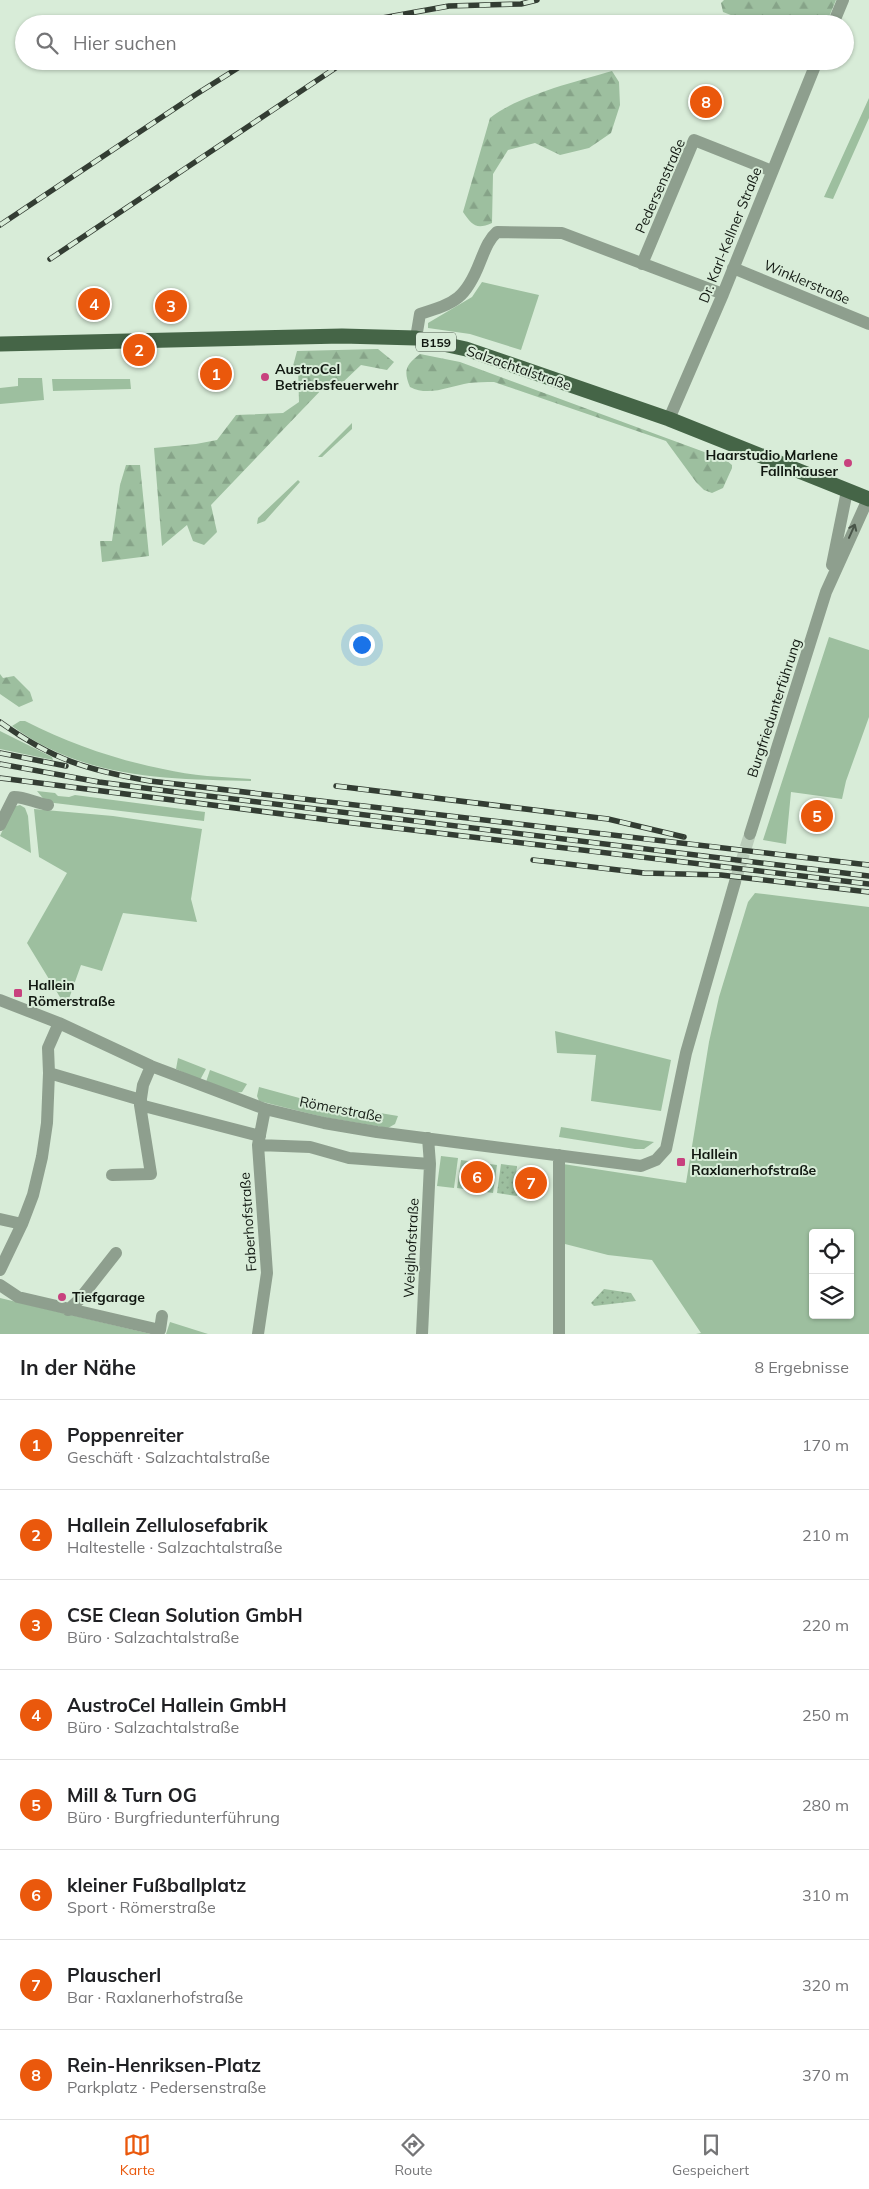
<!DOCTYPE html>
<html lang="de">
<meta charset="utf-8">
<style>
:root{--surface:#fff;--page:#f2f2f2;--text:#202124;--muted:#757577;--line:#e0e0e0;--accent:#ea580c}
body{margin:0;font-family:Mulish,sans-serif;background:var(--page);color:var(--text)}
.controls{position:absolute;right:15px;bottom:15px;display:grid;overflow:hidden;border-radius:5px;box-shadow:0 1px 4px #0004}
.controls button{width:45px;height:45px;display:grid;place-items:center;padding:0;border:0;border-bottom:1px solid var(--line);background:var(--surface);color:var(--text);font:25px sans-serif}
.you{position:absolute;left:361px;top:644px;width:18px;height:18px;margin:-12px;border:4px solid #fff;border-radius:50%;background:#1a73e8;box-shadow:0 0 0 8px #1a73e833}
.badge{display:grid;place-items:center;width:32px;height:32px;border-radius:50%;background:var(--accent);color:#fff;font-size:16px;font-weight:700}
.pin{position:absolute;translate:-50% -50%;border:2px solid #fff;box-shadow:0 1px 5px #0006}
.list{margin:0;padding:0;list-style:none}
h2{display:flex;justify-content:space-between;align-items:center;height:65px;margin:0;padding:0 20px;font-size:21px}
h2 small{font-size:16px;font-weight:400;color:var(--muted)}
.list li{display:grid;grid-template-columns:32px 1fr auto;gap:15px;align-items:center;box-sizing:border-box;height:90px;padding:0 20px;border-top:1px solid var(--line)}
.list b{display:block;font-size:19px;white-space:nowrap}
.list p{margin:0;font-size:16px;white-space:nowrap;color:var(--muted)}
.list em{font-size:16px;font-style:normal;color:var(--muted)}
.icon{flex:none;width:28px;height:28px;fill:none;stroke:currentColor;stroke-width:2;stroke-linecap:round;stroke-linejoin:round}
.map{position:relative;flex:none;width:869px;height:1334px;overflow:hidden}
.search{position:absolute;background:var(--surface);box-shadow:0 1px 4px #0004;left:15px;right:15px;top:15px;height:55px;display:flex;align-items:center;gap:12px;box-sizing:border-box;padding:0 18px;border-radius:28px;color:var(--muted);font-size:19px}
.sheet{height:785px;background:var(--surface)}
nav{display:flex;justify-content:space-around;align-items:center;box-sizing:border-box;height:70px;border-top:1px solid var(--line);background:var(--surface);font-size:14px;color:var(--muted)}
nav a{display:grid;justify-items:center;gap:2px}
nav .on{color:var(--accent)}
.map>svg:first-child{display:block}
</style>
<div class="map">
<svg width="869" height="1334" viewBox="0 0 869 1334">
<defs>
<pattern id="forest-firs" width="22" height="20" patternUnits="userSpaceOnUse" patternTransform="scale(1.25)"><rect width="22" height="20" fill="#9dbf9f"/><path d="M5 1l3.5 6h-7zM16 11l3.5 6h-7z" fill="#86a388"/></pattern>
<pattern id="park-dots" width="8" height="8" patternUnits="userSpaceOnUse" patternTransform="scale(1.25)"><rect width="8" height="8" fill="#9dbf9f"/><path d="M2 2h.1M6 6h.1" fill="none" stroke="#86a388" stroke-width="1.8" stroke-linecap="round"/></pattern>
</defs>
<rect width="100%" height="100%" fill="#d8ecd8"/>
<path fill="#9dbf9f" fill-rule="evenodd" d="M869 98V118L833 199 824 197Z
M482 282 539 295 521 350 470 334 428 328V323L472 297Z
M18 378H42L44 400 0 404V388L18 386Z
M52 379H130L131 389 53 391Z
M352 423V429L322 457H318Z
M298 480 300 482 265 521 257 524 258 518Z
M829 637 869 650V717L846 781 842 799 791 792 786 844 763 840Z
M20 721H25C70 744 114 759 163 769 192 776 222 777 251 779V781C166 779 84 779 12 726Z
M0 731 52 757 53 760 0 749Z
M37 791 55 793 58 796 69 797 75 795 205 812 204 821 46 802Z
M20 805 25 808 28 816 31 853 0 836 13 807Z
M34 809 113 816 202 829 191 899 197 922 123 913 102 971 81 965 66 1007 27 943 67 873 39 857Z
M755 893 869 907V1334H696L701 1333 652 1260 608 1255 565 1244 563 1164 686 1183 709 1042 719 997 748 902ZM813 1233H850V1315H813Z
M555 1031 671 1060 661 1111 591 1101 596 1055 557 1053Z
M178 1058 206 1069 200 1080 176 1069Z
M210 1070 247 1084 242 1092 235 1093 206 1082Z
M259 1087 314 1102 398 1116 395 1124 388 1128 323 1117 259 1101 257 1096Z
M561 1127 654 1142 644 1149H635L559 1137Z
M441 1156 458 1158 454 1188 437 1186Z
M461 1160 497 1165 493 1193 457 1188Z
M0 1298 151 1334H0Z
M170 1322 208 1334H166Z"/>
<path fill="url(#forest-firs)" d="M724 0H836L826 24H739L736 17 723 12 721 3Z
M612 71 619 82 620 105 611 133 589 148 560 155 535 143 508 150 493 174 492 223C476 230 472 225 463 212L490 118C517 96 578 81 612 71Z
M378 349 394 362 387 370 361 365 341 384 325 386 211 505 217 532 204 545 193 541 187 525 162 546 154 448 196 444 217 440 236 415 283 413 299 402 298 367 293 366 297 351Z
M420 354 460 362 726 460 732 465V468L723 488 712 493 704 490 696 482 666 441 494 382C486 382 477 382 469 383 450 386 429 397 410 387 403 370 406 365 420 354Z
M126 465H140L149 556 102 562 100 541H112L120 485Z
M0 674 3 678 14 676 30 692 33 701 19 707 0 694Z"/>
<path fill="url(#park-dots)" d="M501 1164 517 1166 516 1174H519L517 1196 497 1193Z
M604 1289 631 1293 636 1301 594 1306 591 1303Z"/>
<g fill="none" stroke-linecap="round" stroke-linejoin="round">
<path stroke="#baccba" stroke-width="12" stroke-dasharray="12 6" stroke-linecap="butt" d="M735 882 750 834"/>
<path stroke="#8e9f8e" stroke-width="12" d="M833 24 843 0
M642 264 694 140 772 171
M733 268 869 324
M416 338 420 314C456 303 466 298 480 262 485 250 488 240 497 232L562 233 723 294
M669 419 723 294 817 61
M832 565 847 491
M0 825 14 797C25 797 36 803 48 805
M750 834 826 592 868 499
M0 1000 59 1023 151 1066 265 1109 324 1123 377 1132 641 1166 656 1160 666 1149 686 1053 735 882
M49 1073 141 1100
M140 1105 260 1136
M258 1145 310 1147 349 1158 430 1164
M559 1155V1334
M112 1175 151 1174 140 1105 143 1085 151 1066
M0 1219 22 1224
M0 1270 22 1224 33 1195 42 1157 47 1123 49 1073 48 1048 59 1023
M0 1285 18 1297 160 1330 162 1316
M68 1310 79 1300 116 1253
M258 1334 267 1273 258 1145 265 1109
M422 1334 430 1164 428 1138"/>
<path stroke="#456547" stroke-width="15" d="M0 344 342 336 416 338 466 349 669 419 869 499"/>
<defs>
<path id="rail" d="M349 24 449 6 521 4 537 0
M415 24 438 18
M0 225 195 95 249 61
M50 259 346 61
M0 722C53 760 87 770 150 781L869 865
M0 753 66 766
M0 764 99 782 183 793 869 876
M0 778 353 823 869 884
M336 786 608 819 684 837
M533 860 644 873 721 875 869 892"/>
</defs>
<use href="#rail" stroke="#333d33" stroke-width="5.5"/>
<use href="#rail" stroke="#d8ecd8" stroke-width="4" stroke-dasharray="11" stroke-linecap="butt"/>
</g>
<defs><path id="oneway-shaft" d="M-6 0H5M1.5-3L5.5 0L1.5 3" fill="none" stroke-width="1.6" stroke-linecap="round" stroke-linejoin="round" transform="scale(1.25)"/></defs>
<use stroke="#495549" href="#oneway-shaft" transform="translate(852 531) rotate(-66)"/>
<g fill="#c8417e" stroke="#d8ecd8" stroke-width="2">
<circle cx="265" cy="377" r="5"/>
<circle cx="848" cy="463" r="5"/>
<rect x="13" y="988" width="10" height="10" rx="2.5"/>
<rect x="676" y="1157" width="10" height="10" rx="2.5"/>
<circle cx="62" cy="1297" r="5"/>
</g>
<g text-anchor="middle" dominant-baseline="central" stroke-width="4" stroke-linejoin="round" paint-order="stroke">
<rect fill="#d8ecd8" stroke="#4d584d" stroke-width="1" x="416" y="332.5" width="40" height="19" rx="4"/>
<g font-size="12" font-weight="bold" fill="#111811">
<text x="436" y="342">B159</text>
</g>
<g font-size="14" fill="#111811" stroke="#d8ecd8">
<text transform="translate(660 186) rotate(-66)">Pedersenstraße</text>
<text transform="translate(730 235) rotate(-68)">Dr. Karl-Kellner Straße</text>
<text transform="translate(807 282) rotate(23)">Winklerstraße</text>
<text transform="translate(519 368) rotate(19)">Salzachtalstraße</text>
<text transform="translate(774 708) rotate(-72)">Burgfriedunterführung</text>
<text transform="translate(341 1109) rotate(11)">Römerstraße</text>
<text transform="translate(248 1222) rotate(-94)">Faberhofstraße</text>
<text transform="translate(411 1248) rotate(-87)">Weiglhofstraße</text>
</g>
<g font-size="14" font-weight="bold" fill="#111811" stroke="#d8ecd8" text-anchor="start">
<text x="275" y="369">AustroCel<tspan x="275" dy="16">Betriebsfeuerwehr</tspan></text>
<text x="838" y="455" text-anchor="end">Haarstudio Marlene<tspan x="838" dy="16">Fallnhauser</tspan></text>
<text x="28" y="985">Hallein<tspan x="28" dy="16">Römerstraße</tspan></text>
<text x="691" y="1154">Hallein<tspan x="691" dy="16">Raxlanerhofstraße</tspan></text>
<text x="72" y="1297">Tiefgarage</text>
</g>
</g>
</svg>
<div class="controls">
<button><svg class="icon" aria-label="locate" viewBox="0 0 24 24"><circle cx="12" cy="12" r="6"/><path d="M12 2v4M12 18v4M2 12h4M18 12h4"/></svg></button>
<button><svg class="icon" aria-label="layers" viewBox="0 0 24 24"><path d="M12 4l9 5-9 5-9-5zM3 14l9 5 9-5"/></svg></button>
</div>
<div class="you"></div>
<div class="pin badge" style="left:216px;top:374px">1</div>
<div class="pin badge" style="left:139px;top:350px">2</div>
<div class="pin badge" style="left:171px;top:306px">3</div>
<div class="pin badge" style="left:94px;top:304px">4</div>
<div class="pin badge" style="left:817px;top:816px">5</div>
<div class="pin badge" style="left:477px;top:1177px">6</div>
<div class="pin badge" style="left:531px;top:1183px">7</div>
<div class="pin badge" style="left:706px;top:102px">8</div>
<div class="search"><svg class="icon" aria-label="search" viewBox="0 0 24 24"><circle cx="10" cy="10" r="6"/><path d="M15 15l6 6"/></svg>Hier suchen</div>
</div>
<section class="sheet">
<h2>In der Nähe<small>8 Ergebnisse</small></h2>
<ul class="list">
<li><span class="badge">1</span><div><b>Poppenreiter</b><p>Geschäft · Salzachtalstraße</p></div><em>170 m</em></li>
<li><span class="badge">2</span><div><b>Hallein Zellulosefabrik</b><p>Haltestelle · Salzachtalstraße</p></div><em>210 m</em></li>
<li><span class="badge">3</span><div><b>CSE Clean Solution GmbH</b><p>Büro · Salzachtalstraße</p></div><em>220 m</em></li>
<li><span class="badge">4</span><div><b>AustroCel Hallein GmbH</b><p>Büro · Salzachtalstraße</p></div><em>250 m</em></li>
<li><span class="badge">5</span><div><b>Mill &amp; Turn OG</b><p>Büro · Burgfriedunterführung</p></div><em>280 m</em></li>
<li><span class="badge">6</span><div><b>kleiner Fußballplatz</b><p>Sport · Römerstraße</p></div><em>310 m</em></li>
<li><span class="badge">7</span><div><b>Plauscherl</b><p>Bar · Raxlanerhofstraße</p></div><em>320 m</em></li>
<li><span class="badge">8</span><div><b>Rein-Henriksen-Platz</b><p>Parkplatz · Pedersenstraße</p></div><em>370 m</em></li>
</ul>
</section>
<nav>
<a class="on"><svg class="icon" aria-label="map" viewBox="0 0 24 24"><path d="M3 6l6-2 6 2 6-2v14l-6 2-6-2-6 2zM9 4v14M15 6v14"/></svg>Karte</a>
<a><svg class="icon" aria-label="directions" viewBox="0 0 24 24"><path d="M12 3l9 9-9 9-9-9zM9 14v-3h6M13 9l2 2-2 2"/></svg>Route</a>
<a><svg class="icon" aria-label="saved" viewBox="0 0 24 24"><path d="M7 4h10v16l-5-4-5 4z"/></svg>Gespeichert</a>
</nav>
